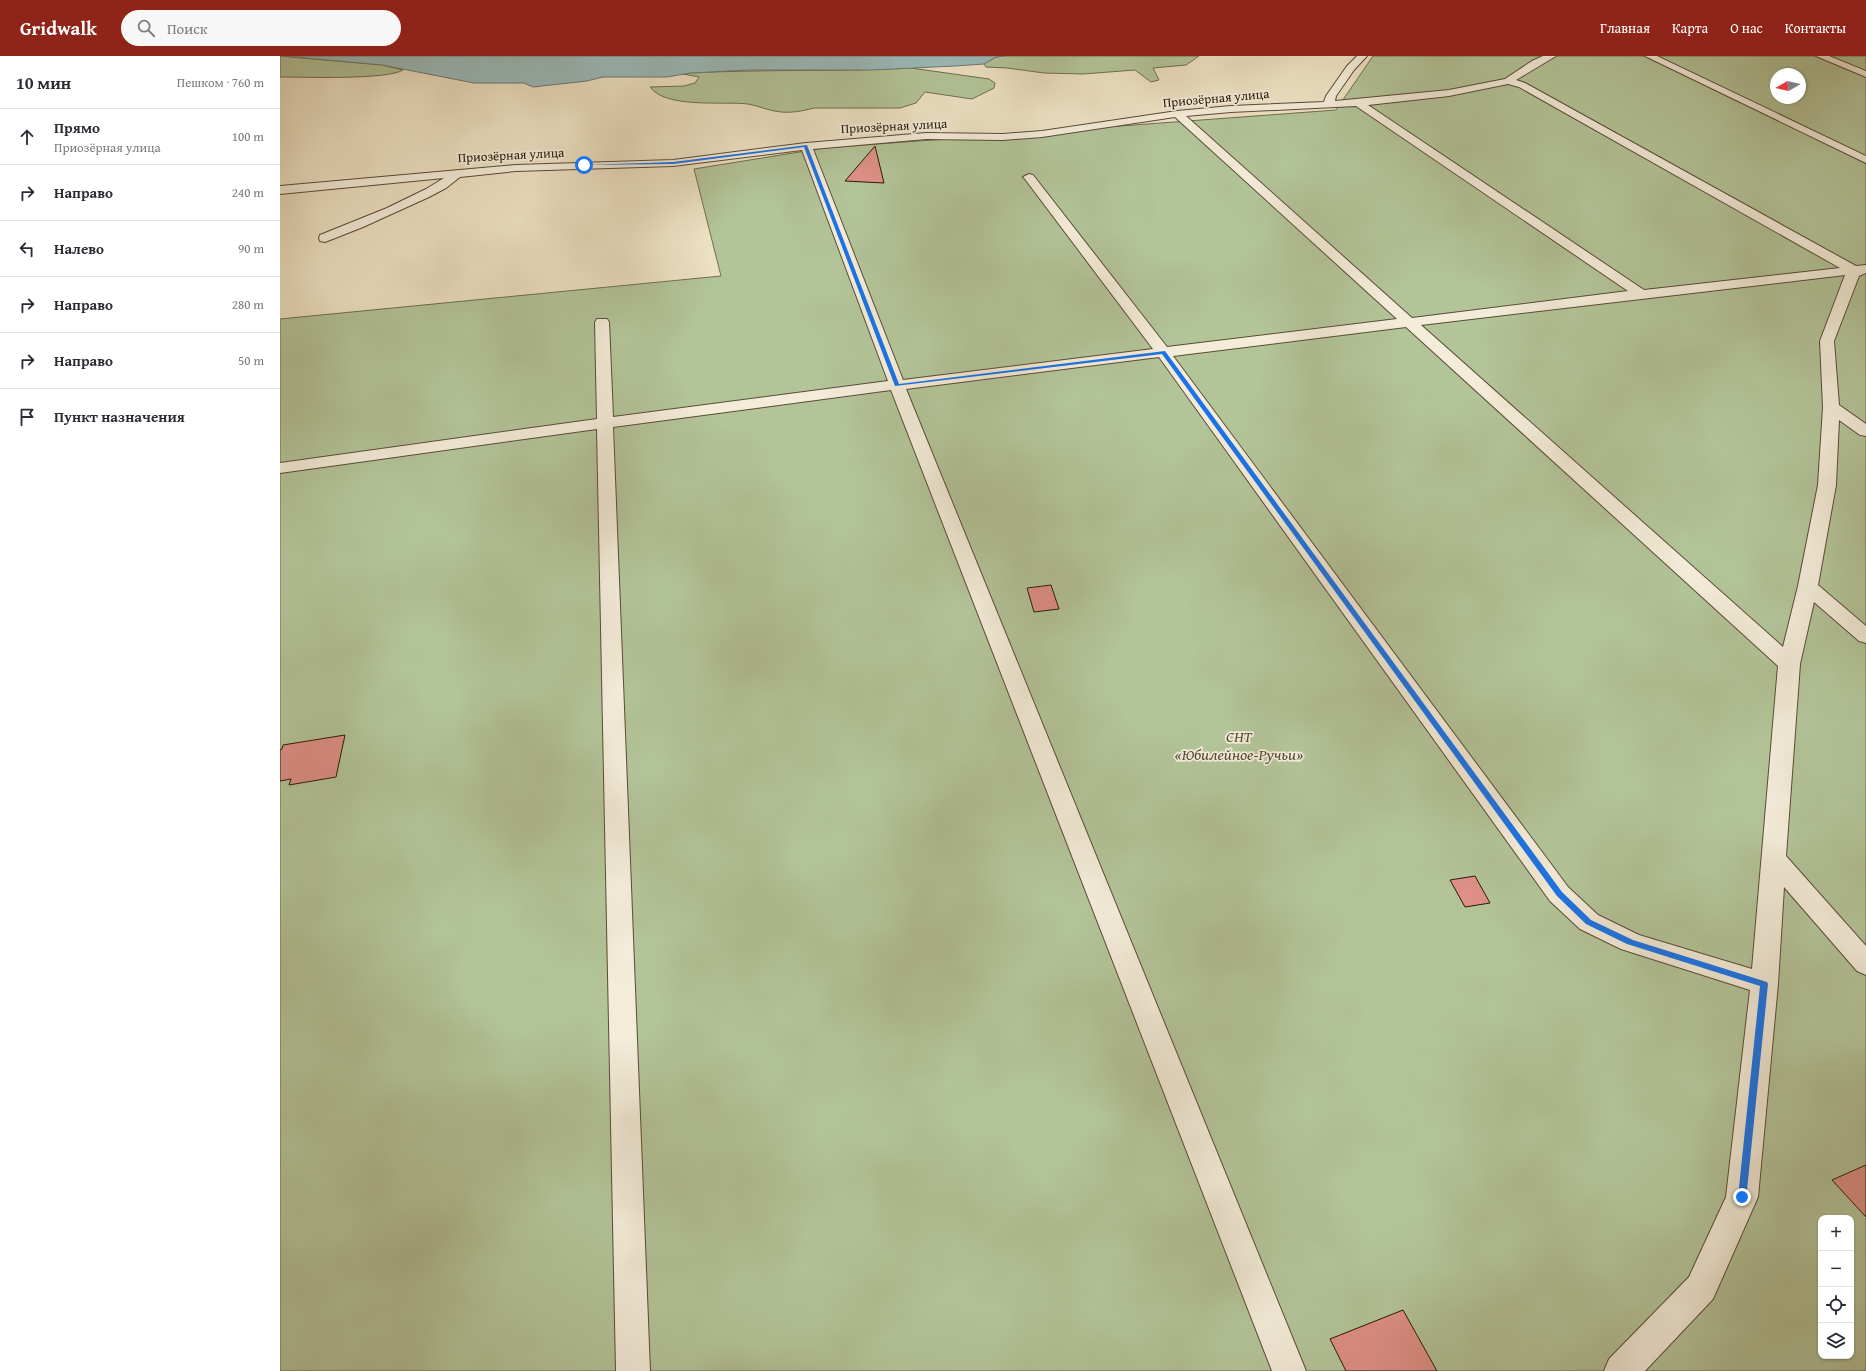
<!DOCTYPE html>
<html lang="ru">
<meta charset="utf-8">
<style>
:root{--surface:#fff;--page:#f7f7f7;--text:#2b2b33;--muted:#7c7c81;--line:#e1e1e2;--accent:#8f2418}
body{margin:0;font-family:"Gentium Book Plus",serif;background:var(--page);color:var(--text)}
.controls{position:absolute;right:12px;bottom:12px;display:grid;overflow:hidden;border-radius:8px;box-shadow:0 1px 3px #0004}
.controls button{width:36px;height:36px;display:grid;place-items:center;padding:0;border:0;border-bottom:1px solid var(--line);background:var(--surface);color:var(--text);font:20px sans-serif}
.compass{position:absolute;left:1490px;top:12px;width:36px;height:36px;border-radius:50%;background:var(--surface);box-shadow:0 1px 3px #0004;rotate:261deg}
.stop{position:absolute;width:12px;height:12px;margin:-9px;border:3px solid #1a73e8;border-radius:50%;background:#fff}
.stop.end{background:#1a73e8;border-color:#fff;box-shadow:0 1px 4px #0008}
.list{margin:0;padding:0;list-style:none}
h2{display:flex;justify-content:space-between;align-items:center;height:52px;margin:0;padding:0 16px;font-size:17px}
h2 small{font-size:13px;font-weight:400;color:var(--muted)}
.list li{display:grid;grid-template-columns:26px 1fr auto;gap:12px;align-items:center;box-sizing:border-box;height:56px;padding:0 16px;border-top:1px solid var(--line)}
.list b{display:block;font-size:15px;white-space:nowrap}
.list p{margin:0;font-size:13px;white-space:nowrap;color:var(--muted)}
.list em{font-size:13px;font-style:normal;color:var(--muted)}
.icon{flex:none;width:22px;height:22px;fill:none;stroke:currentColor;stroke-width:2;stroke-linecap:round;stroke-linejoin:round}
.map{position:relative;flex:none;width:1586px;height:1315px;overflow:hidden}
header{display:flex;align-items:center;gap:24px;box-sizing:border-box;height:56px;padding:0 20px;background:var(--accent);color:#fff}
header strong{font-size:19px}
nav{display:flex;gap:22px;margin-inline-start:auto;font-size:14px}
.search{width:280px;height:36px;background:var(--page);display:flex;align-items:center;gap:10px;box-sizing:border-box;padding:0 14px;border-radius:22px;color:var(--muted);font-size:15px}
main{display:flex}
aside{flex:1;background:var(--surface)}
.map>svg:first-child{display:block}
</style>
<header>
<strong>Gridwalk</strong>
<div class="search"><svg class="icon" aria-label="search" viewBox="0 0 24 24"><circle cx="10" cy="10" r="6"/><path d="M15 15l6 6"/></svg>Поиск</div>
<nav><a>Главная</a><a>Карта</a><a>О нас</a><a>Контакты</a></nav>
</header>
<main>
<aside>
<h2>10 мин<small>Пешком · 760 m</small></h2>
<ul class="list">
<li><svg class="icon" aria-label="ahead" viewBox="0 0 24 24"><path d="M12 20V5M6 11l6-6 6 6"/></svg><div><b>Прямо</b><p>Приозёрная улица</p></div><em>100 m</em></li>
<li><svg class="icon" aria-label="right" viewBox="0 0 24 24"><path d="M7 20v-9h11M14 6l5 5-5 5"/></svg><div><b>Направо</b></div><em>240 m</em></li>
<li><svg class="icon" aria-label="left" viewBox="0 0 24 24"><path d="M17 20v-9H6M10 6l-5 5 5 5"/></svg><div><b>Налево</b></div><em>90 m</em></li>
<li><svg class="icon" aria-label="right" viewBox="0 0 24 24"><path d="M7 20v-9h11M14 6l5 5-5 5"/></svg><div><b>Направо</b></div><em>280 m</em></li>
<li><svg class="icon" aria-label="right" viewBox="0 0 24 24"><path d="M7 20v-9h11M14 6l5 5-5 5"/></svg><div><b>Направо</b></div><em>50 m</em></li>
<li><svg class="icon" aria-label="arrive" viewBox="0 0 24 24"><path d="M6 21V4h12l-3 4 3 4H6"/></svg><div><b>Пункт назначения</b></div></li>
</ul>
</aside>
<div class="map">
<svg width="1586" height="1315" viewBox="0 0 1586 1315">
<rect width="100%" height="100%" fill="#ede1c4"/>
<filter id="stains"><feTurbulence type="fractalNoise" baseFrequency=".005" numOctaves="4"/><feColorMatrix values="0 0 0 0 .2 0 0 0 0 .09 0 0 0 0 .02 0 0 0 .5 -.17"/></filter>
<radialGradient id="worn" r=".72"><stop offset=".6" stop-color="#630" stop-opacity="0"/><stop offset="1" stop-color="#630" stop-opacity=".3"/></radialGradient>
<path fill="#b3c499" stroke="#6e6e50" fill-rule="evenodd" d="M0 0 102 9 123 14C107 24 23 21 0 21Z
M725 0H919L906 9 873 12 879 24 871 26 855 14 803 18 764 17 727 12 706 11 704 8 716 1Z
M1093 0H1586V1315H0V263L441 220 414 113 544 92 1056 54ZM1496 18H1520V42H1496ZM1541 1162H1571V1300H1541Z
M631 12 709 23 715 27 714 32 692 43 645 36 636 47 620 52H534C523 55 512 57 501 56 489 55 479 50 468 48 444 45 386 53 370 31L404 30 415 27 419 21 403 18 410 17C483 13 557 16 631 12Z"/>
<path fill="#9cbbbc" stroke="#6e7a74" d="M3 0H725L716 1 704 8 675 10 592 14H469L410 17 387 21H323L307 25 253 31 244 27H194L102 9Z"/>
<path fill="#de9088" stroke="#291908" d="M595 90 604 127 565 125Z
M771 529 779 553 754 556 747 532Z
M65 679 56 721 9 729 11 723 0 725V694L2 693 3 689Z
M1195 820 1210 847 1185 851 1170 824Z
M1586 1109V1161L1552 1124Z
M1123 1254 1157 1315H1066L1050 1283Z"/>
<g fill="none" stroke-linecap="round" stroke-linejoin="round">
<defs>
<path id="minor" d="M1077 0H1087L1074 14 1056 40 1055 45 1169 34 1225 23 1252 5 1263 0H1276L1236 24 1245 27 1576 210 1586 209V217L1579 220 1554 285 1559 349 1586 368V380L1580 379 1559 364 1556 429 1538 529 1586 570V587L1579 585 1534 546 1520 608 1506 800 1586 890V919L1577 915 1504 831 1498 928 1478 1141 1433 1243 1365 1315H1324L1329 1303 1409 1221 1446 1141 1470 934 1341 893 1300 873 1270 845 879 301 626 333 1026 1315H992L611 334 333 371 370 1315H336L317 373 0 417V407L317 363 315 266 317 263H327L329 266 333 361 608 325 522 94 393 110 236 115 180 121 166 132 149 141 83 171 45 186 40 185 39 182 40 179 107 152 146 133 164 122 0 138V130L236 109 393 104 526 87 646 77 723 78 762 75 897 55 951 50 1044 46 1046 40 1067 10ZM1228 28 1239 31 1560 212 1364 234 1088 49 1169 40ZM1076 50 1348 235 1132 262 906 60 951 56ZM895 61 1117 263 887 291 753 119 749 118 743 121 745 123 873 293 623 324 533 93 646 83 723 84 762 81ZM1565 219 1540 285 1543 351 1538 429 1518 530 1503 591 1141 269ZM1126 271 1498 610 1472 913 1359 879 1318 859 1288 831 893 300Z
M1365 0H1377L1586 100V107Z
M1536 0H1549L1586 15V21Z"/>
</defs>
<use href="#minor" stroke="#5a4b37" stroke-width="2"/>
<use href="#minor" fill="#f3ecd9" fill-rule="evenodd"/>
</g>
<path fill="#1a73e8" d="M527 89 619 328 885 295 1282 836 1311 864 1353 884 1487 926 1488 928 1466 1144H1459L1458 1141 1480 930 1347 888 1306 868 1277 840 882 298 615 330 524 91 393 108 303 109 393 106Z"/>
<g text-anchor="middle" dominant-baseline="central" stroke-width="3.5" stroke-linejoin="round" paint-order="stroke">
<g font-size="13" fill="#291908" stroke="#f3ecd9">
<text transform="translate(936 42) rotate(-5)">Приозёрная улица</text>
<text transform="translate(614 70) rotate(-3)">Приозёрная улица</text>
<text transform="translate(231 99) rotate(-3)">Приозёрная улица</text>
</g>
<g font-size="16" font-style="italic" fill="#524c34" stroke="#f3ecd9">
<text x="959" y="680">СНТ<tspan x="959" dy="18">«Юбилейное-Ручьи»</tspan></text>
</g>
</g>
<rect width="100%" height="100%" filter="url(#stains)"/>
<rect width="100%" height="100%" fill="url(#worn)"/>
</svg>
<div class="controls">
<button>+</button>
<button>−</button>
<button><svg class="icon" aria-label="locate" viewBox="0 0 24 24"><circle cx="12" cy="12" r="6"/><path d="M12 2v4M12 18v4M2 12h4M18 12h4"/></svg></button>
<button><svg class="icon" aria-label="layers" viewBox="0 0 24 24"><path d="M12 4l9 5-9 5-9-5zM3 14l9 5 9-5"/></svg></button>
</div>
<svg class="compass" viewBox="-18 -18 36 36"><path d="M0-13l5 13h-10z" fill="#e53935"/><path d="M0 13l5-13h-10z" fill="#7c7c81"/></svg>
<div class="stop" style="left:304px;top:109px"></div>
<div class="stop end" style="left:1462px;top:1141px"></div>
</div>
</main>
